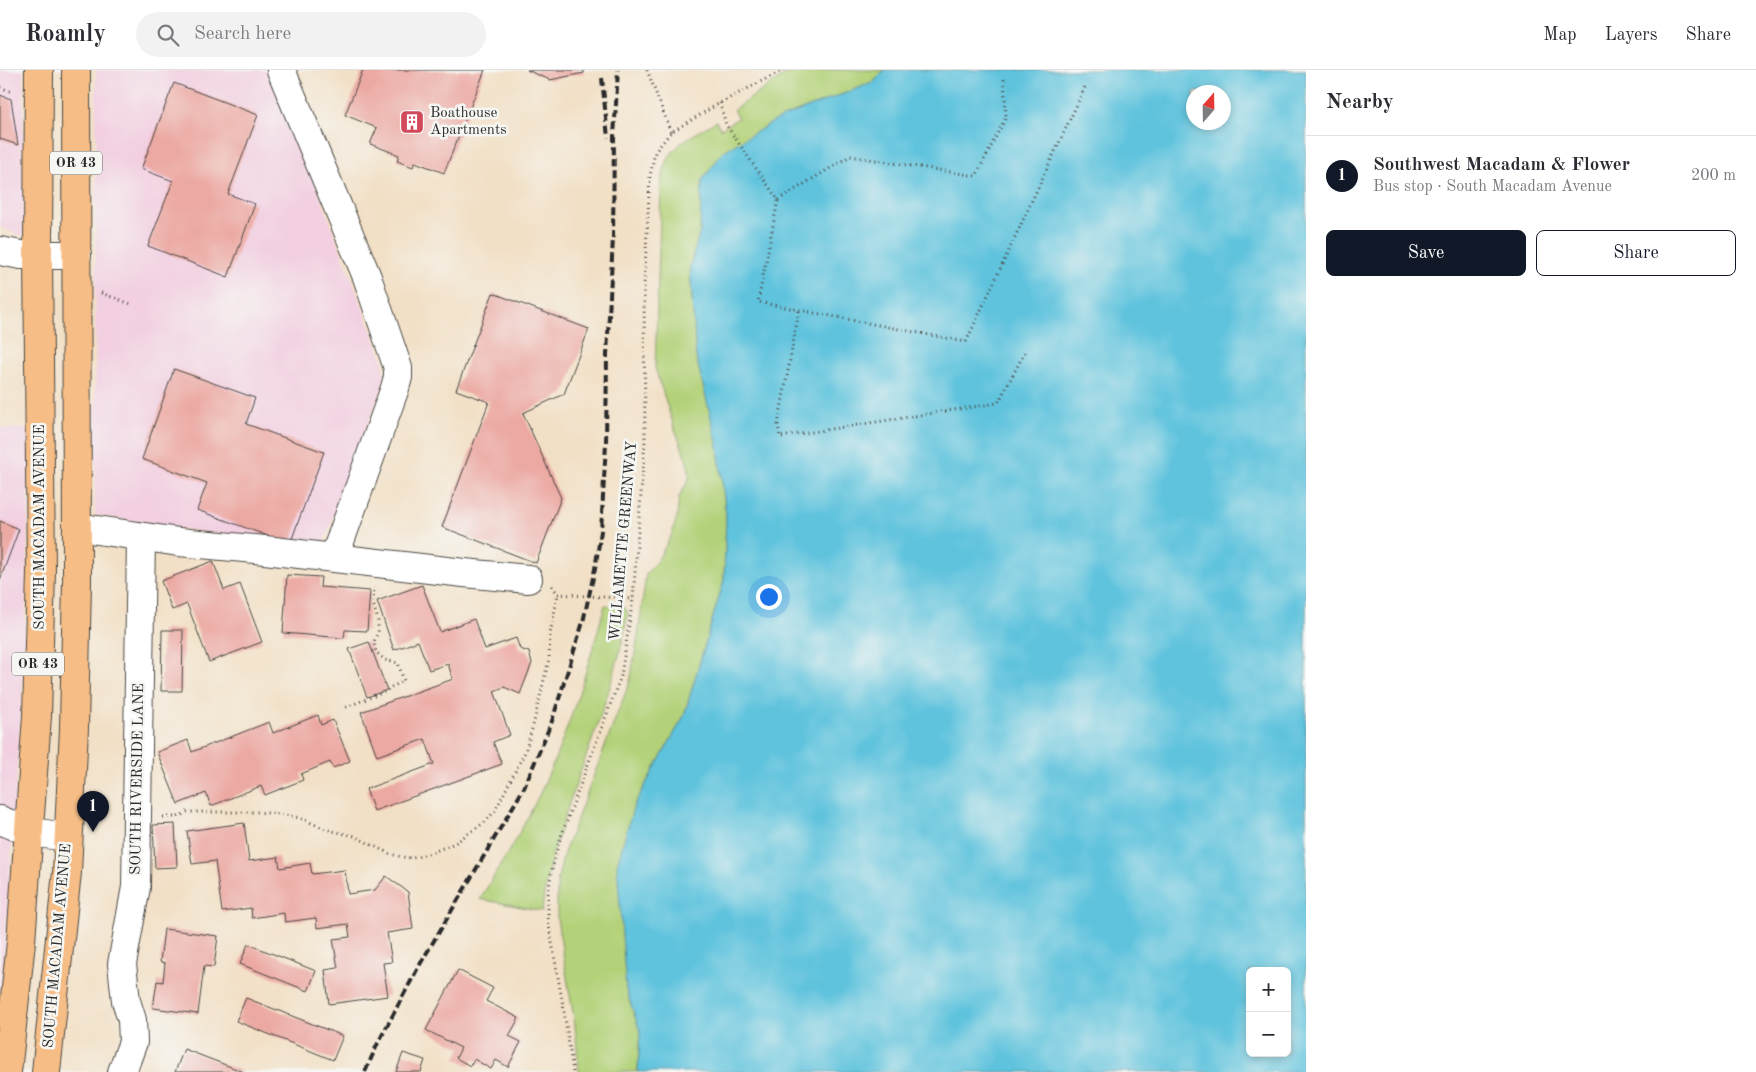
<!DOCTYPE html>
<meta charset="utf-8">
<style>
:root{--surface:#fff;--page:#f2f2f3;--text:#2b2b33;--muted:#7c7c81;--line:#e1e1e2;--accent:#111827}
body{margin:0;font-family:"Old Standard TT",serif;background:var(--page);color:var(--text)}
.controls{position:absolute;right:15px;bottom:15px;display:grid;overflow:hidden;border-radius:8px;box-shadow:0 2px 8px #0003}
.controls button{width:45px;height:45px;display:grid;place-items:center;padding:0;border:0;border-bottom:1px solid var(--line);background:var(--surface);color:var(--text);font:25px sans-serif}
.compass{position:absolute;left:1186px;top:15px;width:45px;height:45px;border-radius:50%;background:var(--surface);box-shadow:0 2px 8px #0003;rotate:20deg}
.you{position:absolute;left:768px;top:526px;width:18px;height:18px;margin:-12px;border:4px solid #fff;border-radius:50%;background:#1a73e8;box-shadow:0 0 0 8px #1a73e833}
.badge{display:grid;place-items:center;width:32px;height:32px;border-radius:50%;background:var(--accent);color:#fff;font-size:16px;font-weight:700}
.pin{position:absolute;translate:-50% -41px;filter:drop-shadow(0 1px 2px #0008)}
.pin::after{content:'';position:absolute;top:26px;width:18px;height:15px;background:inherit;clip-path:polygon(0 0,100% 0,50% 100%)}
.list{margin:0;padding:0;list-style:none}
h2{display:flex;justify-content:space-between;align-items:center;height:65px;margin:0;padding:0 20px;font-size:21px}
h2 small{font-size:16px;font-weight:400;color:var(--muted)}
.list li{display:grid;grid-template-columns:32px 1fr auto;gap:15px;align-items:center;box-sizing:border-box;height:80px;padding:0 20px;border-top:1px solid var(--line)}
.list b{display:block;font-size:19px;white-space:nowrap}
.list p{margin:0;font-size:16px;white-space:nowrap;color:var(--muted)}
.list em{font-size:16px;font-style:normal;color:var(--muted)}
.actions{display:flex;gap:10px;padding:15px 20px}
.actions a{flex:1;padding:11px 0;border:1px solid var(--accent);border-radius:8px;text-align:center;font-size:18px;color:var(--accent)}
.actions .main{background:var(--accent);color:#fff}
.icon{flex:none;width:28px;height:28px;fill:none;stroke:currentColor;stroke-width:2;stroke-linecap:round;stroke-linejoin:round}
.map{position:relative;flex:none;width:1306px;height:1002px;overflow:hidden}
header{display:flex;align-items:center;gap:30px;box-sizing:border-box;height:70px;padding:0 25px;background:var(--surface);border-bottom:1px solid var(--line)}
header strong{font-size:24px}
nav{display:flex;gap:28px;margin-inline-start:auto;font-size:18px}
.search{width:350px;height:45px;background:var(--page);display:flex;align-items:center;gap:12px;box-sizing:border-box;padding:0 18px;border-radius:28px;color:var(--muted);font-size:19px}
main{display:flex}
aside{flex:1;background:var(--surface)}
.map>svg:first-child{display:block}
</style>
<header>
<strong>Roamly</strong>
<div class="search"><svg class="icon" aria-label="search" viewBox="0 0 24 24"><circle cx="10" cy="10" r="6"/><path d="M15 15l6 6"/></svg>Search here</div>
<nav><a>Map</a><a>Layers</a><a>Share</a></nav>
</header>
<main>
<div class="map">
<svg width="1306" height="1002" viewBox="0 0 1306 1002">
<rect width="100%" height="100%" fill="#f6f6f2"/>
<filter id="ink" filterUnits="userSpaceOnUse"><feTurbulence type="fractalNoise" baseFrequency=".02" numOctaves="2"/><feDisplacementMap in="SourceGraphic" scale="10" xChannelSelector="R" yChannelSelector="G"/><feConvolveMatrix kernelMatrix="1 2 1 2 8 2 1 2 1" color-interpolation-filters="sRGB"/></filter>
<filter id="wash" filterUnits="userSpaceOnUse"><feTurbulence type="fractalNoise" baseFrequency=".0096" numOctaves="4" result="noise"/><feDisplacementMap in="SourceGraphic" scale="20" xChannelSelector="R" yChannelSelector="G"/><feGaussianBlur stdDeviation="1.12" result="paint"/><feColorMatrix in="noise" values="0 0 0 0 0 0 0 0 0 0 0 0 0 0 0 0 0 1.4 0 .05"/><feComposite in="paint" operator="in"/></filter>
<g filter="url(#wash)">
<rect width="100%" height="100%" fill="#f2e0c6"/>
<path fill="#f2cfe1" d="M0 0H23L24 167 0 157Z
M96 0H272L383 291 385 310 321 480 95 445Z
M0 358 31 359 24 591 0 955Z"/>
<path fill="#b2d178" stroke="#6e7e52" d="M792 0H884L874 12 778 49 702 110 700 161 690 197 696 287 718 376 726 445 724 510 684 646 634 735 626 920 640 961 638 1002H579L575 955 557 849V812L564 783 630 611 638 566 646 504 657 491 672 464 677 447 679 427 689 409V400L685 385 674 357 655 298 661 114C667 74 685 71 716 51L721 59 738 48 733 40Z
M605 535 624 537 628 542C618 604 595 661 574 720 560 760 546 798 542 841L480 829C502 793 524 757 542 719 569 660 588 598 605 535Z"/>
<path fill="#5fc3dd" stroke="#457784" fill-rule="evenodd" d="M884 0H1306V1002H638L640 961 626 920 617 795 634 735 684 646 724 510 726 445 718 376 696 287 690 196 700 161 702 110 724 81 778 49 874 12ZM1194 22H1224V52H1194ZM1250 901H1287V983H1250Z"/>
<g id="blocks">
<path fill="#eca8a2" d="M363 0H485L444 103 415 92 413 97 397 91 399 85 370 74 377 58 345 45Z
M527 0H584V3L550 10Z
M174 13 258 45 228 124 255 134 228 207 148 176 173 111 141 99Z
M0 25 11 29 18 75 0 69Z
M493 223 589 259 564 324 523 343 561 428 536 493 442 457 489 332 456 320Z
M174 299 255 328 246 354 324 382 290 474 197 440 207 413 142 389Z
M0 451 19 459 0 510Z
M213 491 224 520 240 514 262 572 209 592 187 534 172 540 161 511Z
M287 505 321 507 320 517 370 521 367 561 345 560 344 568 283 563Z
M422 515 440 562 474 549 485 579 516 568 520 579 529 582 532 593 520 624 504 617 494 621 510 665 493 672 502 694 374 741 366 719 434 694 425 669 377 686 361 642 453 609 448 594 429 600 418 571 394 580 377 531Z
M162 560H183L182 621H161Z
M369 572 387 620 367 627 349 579Z
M318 645 321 655 333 650 350 691 333 698 330 692 301 704 303 710 265 725 261 716 211 736 206 723 178 734 157 682 188 670 192 682 269 652 273 663Z
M244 753 249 791 278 787 280 798 310 793 312 804 345 800 348 824 375 820 386 806 408 822 413 859 387 863 392 892 383 893 388 926 329 934 325 900 338 898 333 869 350 867 348 854 317 858 316 848 285 852 284 843 252 848 251 838 222 842 215 791 192 794 187 761Z
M175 754 177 797 155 798 153 755Z
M164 859 218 866 214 897 204 896 198 944 153 938 157 911 163 912 165 893 160 892Z
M248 874 316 901 308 921 240 894Z
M458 900 493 918 486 931 519 948 509 966 521 972 508 997 496 990 491 999 474 989 470 996 456 988 461 978 426 960Z
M246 928 343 966 333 990 236 951Z
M184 979 244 1002H175Z
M403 983 425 990 421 1002H396Z"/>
</g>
</g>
<g filter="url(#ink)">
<use href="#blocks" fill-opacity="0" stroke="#494642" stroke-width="1"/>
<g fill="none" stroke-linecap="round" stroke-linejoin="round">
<defs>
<path id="minor" d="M281 0 367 207 398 298V307L395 318 334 488
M0 181 21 185H77
M77 457 179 472 265 480 464 503 528 509
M0 750 30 762 68 767
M122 1002 133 972 132 950 126 931 122 894 136 817 141 467"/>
<path id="major" d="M7 1002 21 872 37 646 41 502 38 184 39 0
M46 1002 67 802 74 658 77 511 76 0"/>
</defs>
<use href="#minor" stroke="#494642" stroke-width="30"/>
<use href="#major" stroke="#494642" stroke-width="30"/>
<path stroke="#494642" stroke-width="3" stroke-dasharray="1 4" stroke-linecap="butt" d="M647 0 671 62
M0 17 12 22
M720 33 726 55 778 130 758 232 966 272 1086 15
M778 130 850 86 976 106 1006 47 1004 9
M101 223 131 234
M799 241 778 355 780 367 998 333 1025 282
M552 516 558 524 633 529
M346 637 387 621 389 618 404 611 398 593 385 590 376 582 374 572 378 561V550L373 533 374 517
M163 747H178L187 742H257L281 744 300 748 328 760 354 766 390 784 402 787 413 788 428 784 455 773 485 752 495 741 525 682 533 656 549 589 550 564 558 524
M573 1002 564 941 548 850V825L551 804 559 772 621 606 633 529 645 371 644 216 650 106 655 82 671 62 720 33 783 0"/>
<use href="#minor" stroke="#fff" stroke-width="28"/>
<use href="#major" stroke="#f6be86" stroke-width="28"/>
<path stroke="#2b2b2b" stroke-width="4" stroke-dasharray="8 4" stroke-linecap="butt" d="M602 8 608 68
M365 1002 378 973 419 896 524 718 552 651 583 552 595 499 601 461 606 374 607 285 613 168 614 67 618 0"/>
</g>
</g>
<defs>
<symbol id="building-square" viewBox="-11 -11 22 22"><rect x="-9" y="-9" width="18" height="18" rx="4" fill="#d1495b" stroke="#f6f6f2"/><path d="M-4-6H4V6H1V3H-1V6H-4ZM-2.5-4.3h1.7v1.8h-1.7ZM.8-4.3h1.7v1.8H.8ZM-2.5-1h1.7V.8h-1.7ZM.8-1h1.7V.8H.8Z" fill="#fff"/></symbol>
</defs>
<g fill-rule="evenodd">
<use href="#building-square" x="398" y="38" width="28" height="28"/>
</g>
<g text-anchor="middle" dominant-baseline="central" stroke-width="5" stroke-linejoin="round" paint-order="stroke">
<g fill="#f6f6f2" stroke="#686867" stroke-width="1">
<rect x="50" y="81.5" width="52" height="23" rx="4"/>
<rect x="12" y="582.5" width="52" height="23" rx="4"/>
</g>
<g font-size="14" font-weight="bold" fill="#2b2b2b">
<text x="76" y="93">OR 43</text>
<text x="38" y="594">OR 43</text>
</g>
<g font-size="15" fill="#2b2b2b" stroke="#f6f6f2" text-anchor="start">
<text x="430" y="43">Boathouse<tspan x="430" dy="17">Apartments</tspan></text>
</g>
<g font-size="15" fill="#2b2b2b" stroke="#f6f6f2">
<text transform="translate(40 457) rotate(-90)">SOUTH MACADAM AVENUE</text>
<text transform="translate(624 471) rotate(-85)">WILLAMETTE GREENWAY</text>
<text transform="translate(138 709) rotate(-89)">SOUTH RIVERSIDE LANE</text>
<text transform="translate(58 876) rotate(-85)">SOUTH MACADAM AVENUE</text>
</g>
</g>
</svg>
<div class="controls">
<button>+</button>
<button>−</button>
</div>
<svg class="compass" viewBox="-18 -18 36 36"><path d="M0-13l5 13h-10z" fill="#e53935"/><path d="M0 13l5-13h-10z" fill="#7c7c81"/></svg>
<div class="you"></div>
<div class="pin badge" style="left:93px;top:762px">1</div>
</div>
<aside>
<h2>Nearby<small></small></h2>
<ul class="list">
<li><span class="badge">1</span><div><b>Southwest Macadam &amp; Flower</b><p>Bus stop · South Macadam Avenue</p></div><em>200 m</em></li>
</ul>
<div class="actions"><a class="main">Save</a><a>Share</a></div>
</aside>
</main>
